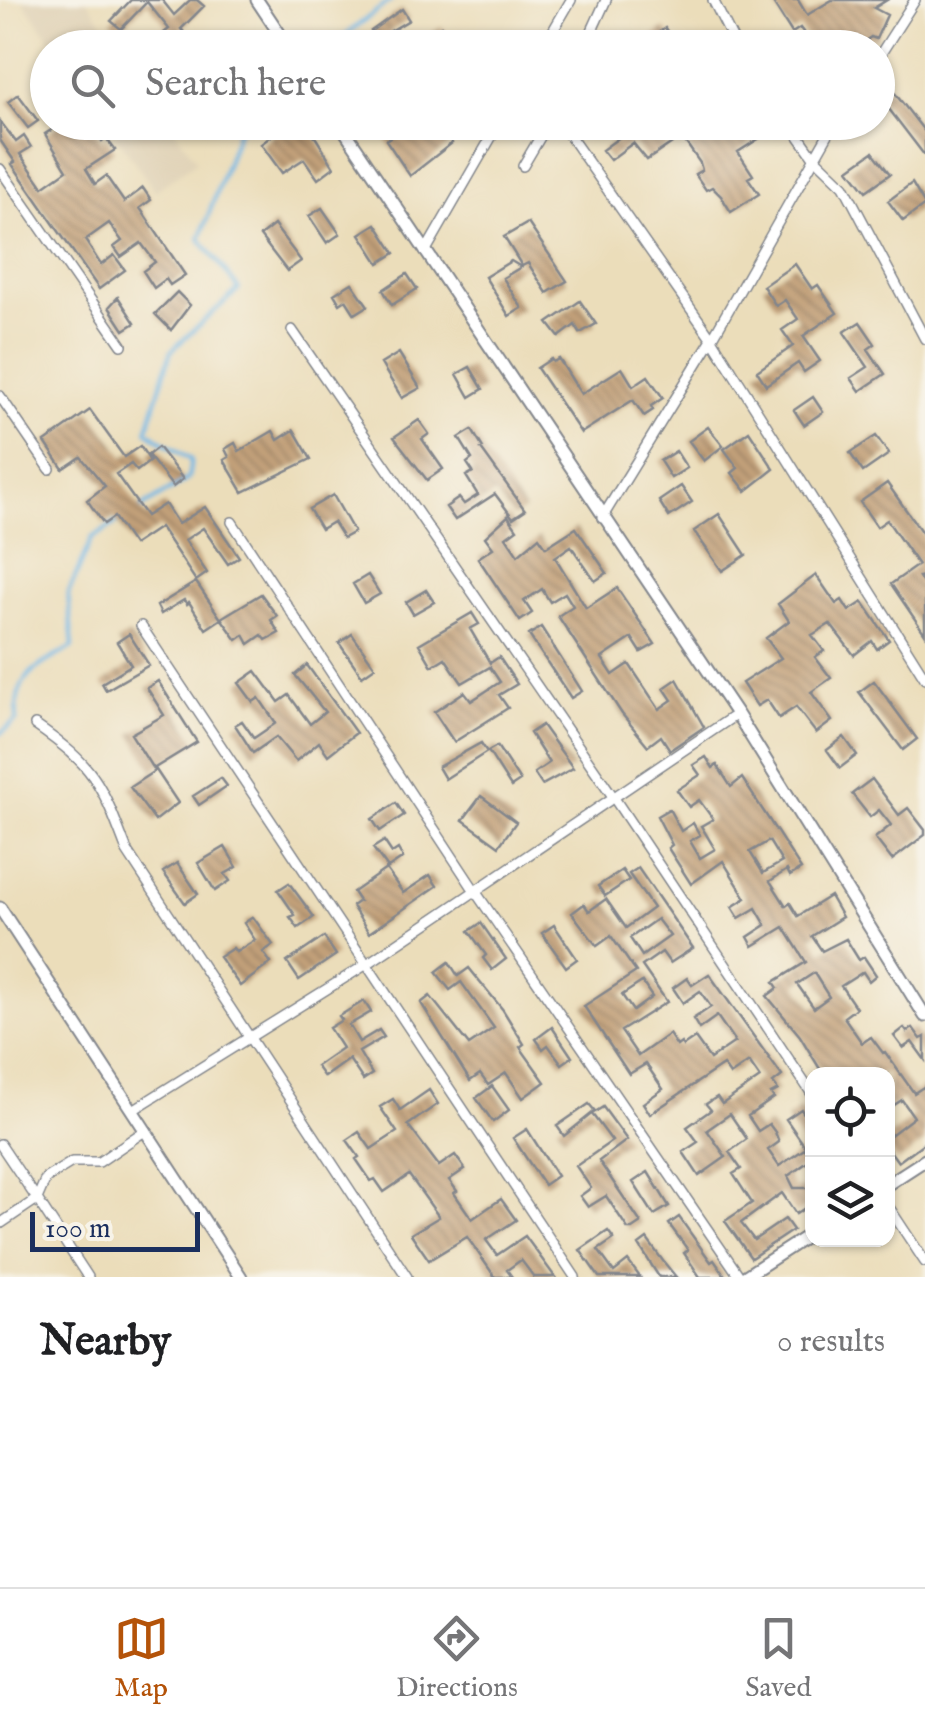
<!DOCTYPE html>
<style>
:root{--surface:#fff;--page:#f6f6f6;--text:#202124;--muted:#757577;--line:#e0e0e0;--accent:#b45309}
body{margin:0;font-family:"IM FELL English",serif;background:var(--page);color:var(--text)}
.controls{position:absolute;right:30px;bottom:30px;display:grid;overflow:hidden;border-radius:20px;box-shadow:0 2px 8px #0004}
.controls button{width:90px;height:90px;display:grid;place-items:center;padding:0;border:0;border-bottom:2px solid var(--line);background:var(--surface);color:var(--text);font:50px sans-serif}
.scale{position:absolute;left:30px;bottom:25px;width:170px;box-sizing:border-box;padding-left:10px;border:5px solid #1b2f5e;border-top:0;font-size:28px;line-height:35px;white-space:nowrap;color:#1b2f5e;-webkit-text-stroke:8px #f7f3e8;paint-order:stroke}
.list{margin:0;padding:0;list-style:none}
h2{display:flex;justify-content:space-between;align-items:center;height:130px;margin:0;padding:0 40px;font-size:42px}
h2 small{font-size:32px;font-weight:400;color:var(--muted)}
.icon{flex:none;width:55px;height:55px;fill:none;stroke:currentColor;stroke-width:2;stroke-linecap:round;stroke-linejoin:round}
.map{position:relative;flex:none;width:925px;height:1277px;overflow:hidden}
.search{position:absolute;background:var(--surface);box-shadow:0 2px 8px #0004;left:30px;right:30px;top:30px;height:110px;display:flex;align-items:center;gap:25px;box-sizing:border-box;padding:0 35px;border-radius:55px;color:var(--muted);font-size:38px}
.sheet{height:310px;background:var(--surface)}
nav{display:flex;justify-content:space-around;align-items:center;box-sizing:border-box;height:140px;border-top:2px solid var(--line);background:var(--surface);font-size:28px;color:var(--muted)}
nav a{display:grid;justify-items:center;gap:5px}
nav .on{color:var(--accent)}
.map>svg:first-child{display:block}
</style>
<div class="map">
<svg width="925" height="1277" viewBox="0 0 925 1277">
<defs>
<pattern id="building-back-hatch" width="6" height="6" patternUnits="userSpaceOnUse" patternTransform="scale(2.5)"><rect width="6" height="6" fill="#c2a079"/><path d="M-1 5l2 2M0 0l6 6M5-1l2 2" fill="none" stroke="#9d8366"/></pattern>
</defs>
<rect width="100%" height="100%" fill="#f7f3e8"/>
<filter id="ink" filterUnits="userSpaceOnUse"><feTurbulence type="fractalNoise" baseFrequency=".01" numOctaves="2"/><feDisplacementMap in="SourceGraphic" scale="20" xChannelSelector="R" yChannelSelector="G"/><feConvolveMatrix kernelMatrix="1 2 1 2 8 2 1 2 1" color-interpolation-filters="sRGB"/></filter>
<filter id="wash" filterUnits="userSpaceOnUse"><feTurbulence type="fractalNoise" baseFrequency=".0048" numOctaves="4" result="noise"/><feDisplacementMap in="SourceGraphic" scale="40" xChannelSelector="R" yChannelSelector="G"/><feGaussianBlur stdDeviation="2.25" result="paint"/><feColorMatrix in="noise" values="0 0 0 0 0 0 0 0 0 0 0 0 0 0 0 0 0 1.4 0 .05"/><feComposite in="paint" operator="in"/></filter>
<g filter="url(#wash)">
<rect width="100%" height="100%" fill="#ebddba"/>
<path fill="#e0d2b6" d="M22 0H87L119 47H56Z
M107 123H170L197 161 155 191Z"/>
<g fill="none" stroke-linecap="round" stroke-linejoin="round">
<path stroke="#6eb7e6" stroke-width="4" d="M328 48 391 0
M139 509 188 479 191 460 147 431 171 351 239 289 200 239 238 131 247 122
M0 734 17 720C13 674 38 667 73 647L68 594 92 538 118 522"/>
</g>
<g id="blocks">
<path fill="url(#building-back-hatch)" fill-rule="evenodd" d="M131 0H162L174 15 190 0H197L204 6 181 29 183 31 161 48H128L145 35 151 43 169 29 147 2 121 29 111 21Z
M771 0H798L807 15 832 0H887L874 8 887 15 876 39 871 37 855 48H815L800 28 792 33Z
M402 9 409 20 389 32 400 48H383L371 31Z
M441 26 451 40 441 48H425L420 41Z
M665 28 678 48H637Z
M890 87 925 132V156L879 96Z
M18 94 38 121 28 128 8 102Z
M0 121 16 142 24 136 31 147 20 154 43 187 67 170 45 134 64 122H90L102 141 106 138 115 150 86 169 95 184 106 176 124 202 143 188 151 200 140 208 185 275 170 285 166 279 154 288 143 271 155 262 141 243 121 257 114 247 122 241 109 223 85 240 101 265 114 255 125 270 99 289 12 164 15 162 0 140Z
M290 122H306L334 167 318 179 304 159 282 173 261 144Z
M411 122H437L452 143 410 176 386 140Z
M616 122H643L652 134 670 122H684L694 137 717 122H749L760 138 738 152 753 175 748 178 759 194 731 212 721 196 712 187 706 190 695 174 702 170 700 163 684 140 680 142 678 139 647 160 633 143 610 160 602 150 624 134Z
M873 152 890 174 866 191 849 169Z
M912 183 925 205 903 221 888 201Z
M322 208 340 234 327 243 309 216Z
M528 223 567 281 547 293 528 263 522 266 504 237Z
M376 224 395 253 379 263 360 234Z
M274 225 301 261 287 271 260 236Z
M511 261 521 267 503 278 522 308 509 316 485 277Z
M795 264 812 289 818 285 837 313 803 336 820 361 804 372 798 363 766 385 757 371 793 346 782 330 798 319 785 300 776 306 763 286Z
M407 274 417 289 392 305 383 290Z
M352 283 368 306 355 314 346 300 340 304 334 294Z
M177 292 190 305 171 330 155 314Z
M118 297 135 323 124 330 109 307Z
M580 301 596 324 580 333 575 325 559 337 548 323Z
M860 322 875 344 868 349 885 374 860 391 851 378 868 367 844 332Z
M399 353 420 388 402 398 381 364Z
M551 359 553 362 559 359 581 394 622 368 633 386 648 376 663 398 651 406 653 410 644 416 633 400 581 433 537 368Z
M470 367 483 389 470 397 457 374Z
M813 397 823 412 804 425 794 410Z
M90 410 124 457 140 446 150 461 137 471 131 464 116 474 146 516 165 504 178 524 205 507 239 557 228 564 203 528 185 540 207 573 196 581 160 527 133 545 114 517 104 524 87 500 105 486 81 457 63 469 45 442Z
M419 420 429 434 422 439 443 469 427 480 394 437Z
M708 427 723 446 704 461 689 441Z
M294 430 311 459 243 492 224 460 229 457 225 449 235 443 239 451 273 431 278 440Z
M472 430 483 448 481 449 525 510 513 518 495 494 455 520 446 507 459 498 464 504 478 495 466 476 473 472 467 463 472 459 459 438Z
M749 431 774 469 746 491 732 473 738 468 724 449Z
M876 436 889 454 863 472 850 453Z
M158 447 183 479 173 487 148 455Z
M676 451 687 468 671 478 660 461Z
M887 483 925 537V576L919 577 925 587V634L891 584 918 565 887 520 877 527 860 502Z
M681 486 692 502 669 517 659 501Z
M333 495 354 532 343 538 333 522 321 529 309 509Z
M719 514 746 555 722 571 694 531Z
M508 516 517 529 506 537 518 555 539 537 546 547 576 528 607 573 595 581 571 546 555 557 586 608 617 588 655 644 641 652 632 638 602 658 613 675 629 664 659 709 672 700 664 688 677 679 704 727 670 750 661 736 648 746 622 714 558 616 573 606 565 593 550 602 542 589 524 601 532 613 520 621 478 558 493 548 485 537Z
M368 575 380 594 364 603 353 584Z
M816 575 836 604 842 600 849 611 863 602 889 640 877 649 872 641 854 655 830 624 812 635 824 651 815 657 831 678 811 692 832 721 816 733 796 707 779 718 767 700 757 706 742 683 781 658 766 638 789 621 778 604Z
M196 582 221 619 206 629 189 602 187 604 184 600 161 614 157 606Z
M426 590 434 602 413 614 406 602Z
M261 594 277 616 271 620 279 633 266 640 262 635 249 644 244 635 237 640 221 618Z
M472 613 479 624 470 629 490 663 499 657 517 684 499 695 508 708 454 742 434 712 464 692 471 701 500 682 490 667 462 683 445 658 432 666 419 644Z
M541 627 582 691 571 698 529 635Z
M129 634 149 665 106 690 102 683 131 665 117 642Z
M352 634 375 667 362 676 339 643Z
M307 665 356 733 328 755 319 742 296 761 276 737 253 753 235 725 242 721 254 738 276 723 259 698 253 702 239 683 256 671 279 702 289 695 310 724 325 712 295 675Z
M158 681 197 742 153 769 131 734 164 715 147 688Z
M874 681 917 739 903 750 859 692Z
M542 725 573 768 542 785 534 773 549 763 530 733Z
M844 737 857 755 840 768 827 750Z
M481 743 487 752 445 779 438 767Z
M497 746 520 781 511 787 488 751Z
M706 757 713 768 717 765 731 787 742 778 801 869 790 876 787 870 770 881 786 906 790 903 798 916 830 896 842 917 812 936 822 951 846 939 859 960 864 957 876 975 869 981 863 972 841 986 856 1008 844 1017 862 1043 871 1037 883 1053 885 1052 914 1093 925 1086V1142L898 1162 888 1148V1137L914 1117 902 1100 888 1109V1074H823L800 1036 767 996 778 988 774 982 806 962 784 927 753 946 748 937 766 925 756 908 739 918 732 907 746 898 723 861 691 884 668 848 672 845 657 816 669 809 681 831 693 823 700 835 690 841 700 858 715 849 701 826 713 819 699 800 689 807 677 790 700 775 693 765ZM769 841 782 862 763 873 750 852ZM814 973 829 997 814 1008 797 984Z
M156 770 178 803 155 821 130 787Z
M221 778 227 786 199 805 193 796Z
M872 779 899 815 908 808 925 830V835L892 860 875 838 891 825 879 810 870 817 852 794Z
M481 796 516 822 499 846 463 820Z
M396 803 404 815 380 831 372 819Z
M384 841 392 853 398 849 403 858 388 868 373 848Z
M225 847 237 867 225 874 230 881 215 891 198 863Z
M177 863 198 894 185 903 163 872Z
M638 868 693 948 670 963 662 952 642 966 667 1002 621 1031 638 1056 669 1034 677 1046 681 1043 683 1046 695 1038 710 1059 735 1042 717 1016 699 1029 693 1019 711 1007 700 991 683 1003 673 988 687 978 692 985 709 974 782 1076 773 1083 778 1090 771 1094 774 1098 748 1116 758 1131 769 1124 775 1132 779 1142 768 1150 779 1166 806 1148 786 1119 801 1109 812 1126V1159L788 1176 794 1188H812V1203L796 1214 782 1193 741 1223 754 1240 785 1219 793 1230 751 1258 725 1221 752 1203 733 1174 741 1169 729 1152 747 1139 730 1114 707 1130 726 1157 699 1176 683 1152 698 1142 687 1127 711 1110 706 1104 717 1097 722 1104 760 1078 749 1062 730 1075 723 1065 650 1114 643 1103 663 1089 646 1064 629 1074 584 1006 636 972 611 936 597 946 572 913 584 904 589 911 606 899 626 928 653 908 629 874ZM657 919 670 936 642 956 630 938ZM642 982 652 997 633 1011 622 995Z
M386 869 403 893 430 875 437 886 369 933 352 906 359 901 353 892Z
M622 870 629 880 605 896 598 886Z
M289 883 314 917 298 928 290 917 295 915 278 890Z
M253 917 273 945 263 952 271 963 240 986 219 957 233 948 236 952 255 940 244 923Z
M481 923 506 959 492 970 483 958 486 955 469 931Z
M554 925 577 959 566 967 542 933Z
M324 937 336 955 299 980 287 962Z
M449 962 458 976 469 968 503 1010 524 1044 520 1047 545 1082 523 1098 506 1073 488 1085 480 1074 470 1081 421 1003 430 996 469 1045 494 1028 461 982 450 990 436 972Z
M364 1001 371 1012 349 1025 359 1042 379 1030 384 1037 359 1052 372 1074 363 1080 349 1059 324 1077 316 1066 342 1048 329 1028 342 1020 339 1016Z
M552 1027 572 1057 562 1064 548 1045 543 1049 536 1039Z
M904 1028 907 1032 913 1028 921 1039 925 1037V1060L912 1042 903 1048 894 1036Z
M492 1086 509 1110 493 1122 476 1098Z
M429 1090 438 1104 408 1125 439 1166 455 1155 465 1169 449 1180 457 1191 454 1193 472 1219 501 1199 516 1220 486 1240 497 1255 525 1236 555 1277H534L521 1260 507 1270 512 1277H495L467 1237 429 1260 411 1234 439 1217 409 1175 384 1192 375 1179 371 1181 356 1159 359 1157 347 1140 359 1132 371 1149 397 1132 380 1107 393 1099 400 1110Z
M589 1104 595 1111 564 1136 557 1126Z
M603 1107 627 1140 599 1161 641 1223 632 1229H628L606 1196 588 1207 580 1196 591 1188 576 1166 612 1141 592 1114Z
M527 1129 557 1176 544 1185 513 1138Z
M648 1172 669 1206 654 1215 633 1182Z
M679 1217 711 1262 714 1260 726 1277H700L684 1253 688 1250 669 1224Z
M608 1231 614 1239 598 1250 614 1272 628 1261 640 1277H599L580 1250Z
M647 1239 663 1261 676 1277H659L639 1245Z"/>
</g>
</g>
<g filter="url(#ink)">
<use href="#blocks" fill-opacity="0" stroke="#83868c" stroke-width="2.5"/>
<g fill="none" stroke-linecap="round" stroke-linejoin="round">
<defs>
<path id="minor" d="M713 0 737 48
M543 48 571 0
M584 48 606 0
M878 58 915 0
M560 122 712 339 925 678
M789 122 813 156 844 186 925 339
M523 166 549 122
M0 169 122 345
M425 252 500 122
M292 330 614 798 812 1094
M0 396 50 469
M602 518 712 339 835 122
M232 522 475 891 740 1277
M141 626 575 1277
M35 725C96 767 101 783 127 851L407 1277
M133 1110 367 964 737 714
M0 1144 37 1199 0 1224
M888 1206 925 1262
M88 1277 37 1199 46 1178 72 1162H99L146 1130"/>
<path id="tertiary" d="M257 0 289 48
M339 122 737 714 925 1016
M0 908 241 1277
M888 1184 925 1160
M744 1277 812 1233"/>
</defs>
<use href="#minor" stroke="#83868c" stroke-width="12"/>
<use href="#tertiary" stroke="#83868c" stroke-width="15"/>
<use href="#minor" stroke="#fff" stroke-width="9"/>
<use href="#tertiary" stroke="#fff" stroke-width="11"/>
</g>
</g>
</svg>
<div class="controls">
<button><svg class="icon" aria-label="locate" viewBox="0 0 24 24"><circle cx="12" cy="12" r="6"/><path d="M12 2v4M12 18v4M2 12h4M18 12h4"/></svg></button>
<button><svg class="icon" aria-label="layers" viewBox="0 0 24 24"><path d="M12 4l9 5-9 5-9-5zM3 14l9 5 9-5"/></svg></button>
</div>
<div class="scale">100 m</div>
<div class="search"><svg class="icon" aria-label="search" viewBox="0 0 24 24"><circle cx="10" cy="10" r="6"/><path d="M15 15l6 6"/></svg>Search here</div>
</div>
<section class="sheet">
<h2>Nearby<small>0 results</small></h2>
<ul class="list">
</ul>
</section>
<nav>
<a class="on"><svg class="icon" aria-label="map" viewBox="0 0 24 24"><path d="M3 6l6-2 6 2 6-2v14l-6 2-6-2-6 2zM9 4v14M15 6v14"/></svg>Map</a>
<a><svg class="icon" aria-label="directions" viewBox="0 0 24 24"><path d="M12 3l9 9-9 9-9-9zM9 14v-3h6M13 9l2 2-2 2"/></svg>Directions</a>
<a><svg class="icon" aria-label="saved" viewBox="0 0 24 24"><path d="M7 4h10v16l-5-4-5 4z"/></svg>Saved</a>
</nav>
